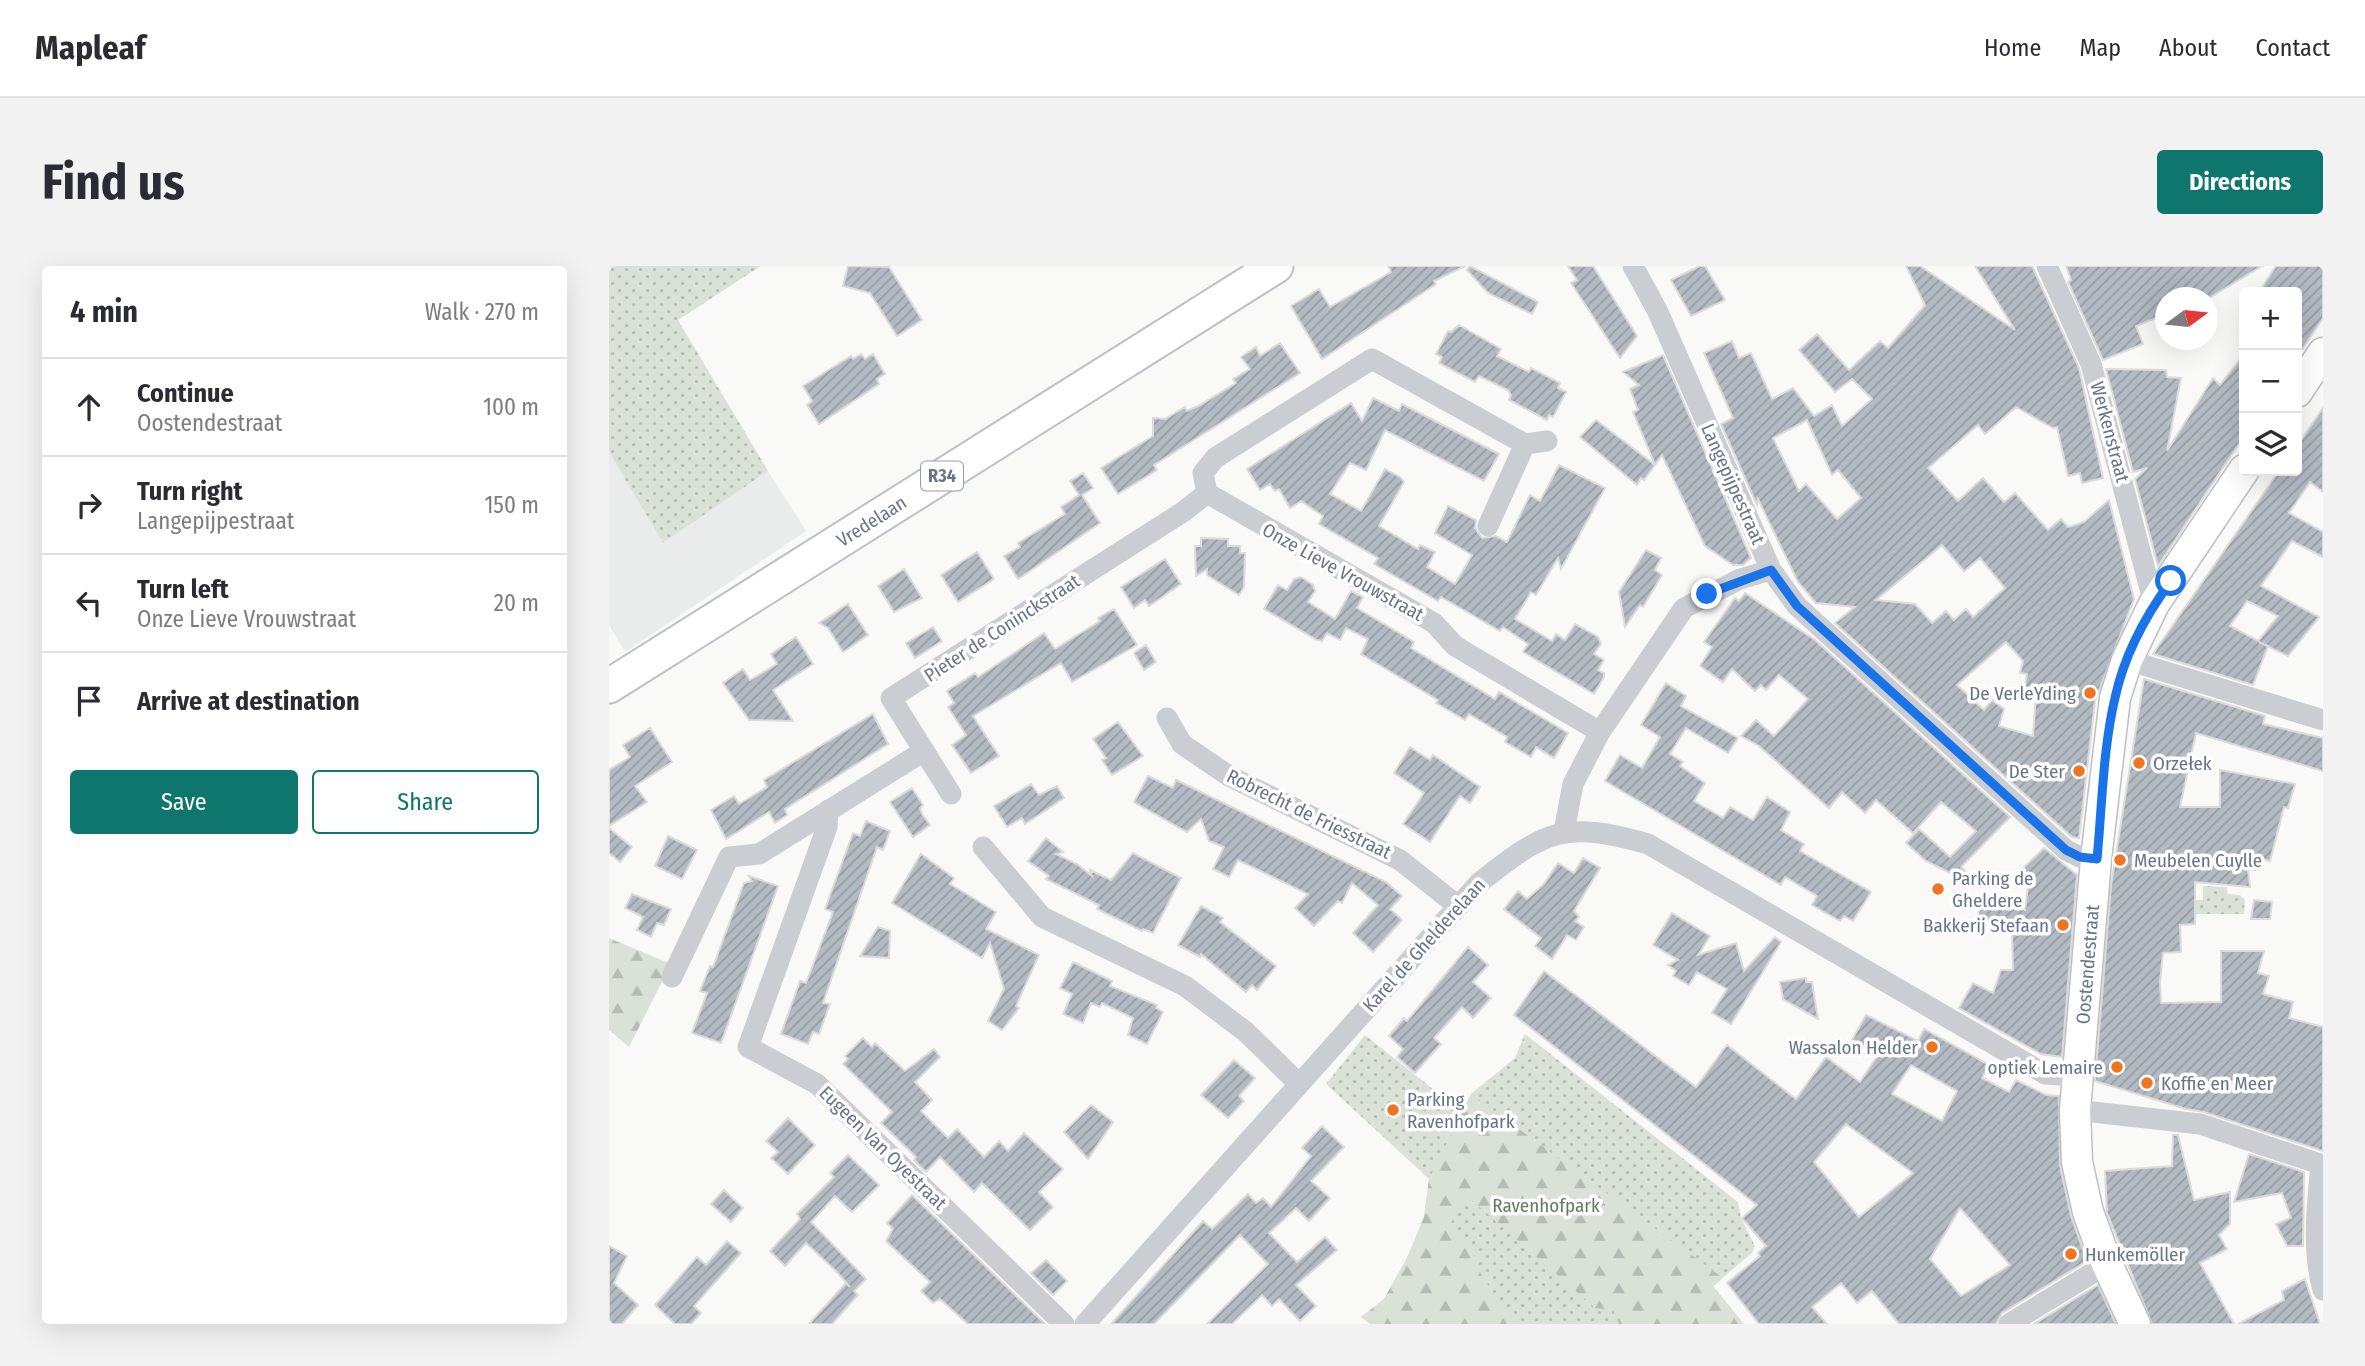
<!DOCTYPE html>
<meta charset="utf-8">
<style>
:root{--surface:#fff;--page:#f2f2f3;--text:#2b2b33;--muted:#7c7c81;--line:#e1e1e2;--accent:#0f766e}
body{margin:0;font-family:"Fira Sans Condensed",sans-serif;background:var(--page);color:var(--text)}
.controls{position:absolute;right:21px;top:21px;display:grid;overflow:hidden;border-radius:7px;box-shadow:0 7px 28px #0002}
.controls button{width:63px;height:63px;display:grid;place-items:center;padding:0;border:0;border-bottom:2px solid var(--line);background:var(--surface);color:var(--text);font:35px sans-serif}
.compass{position:absolute;left:1546px;top:21px;width:63px;height:63px;border-radius:50%;background:var(--surface);box-shadow:0 7px 28px #0002;rotate:75deg}
.stop{position:absolute;width:21px;height:21px;margin:-16px;border:5px solid #1a73e8;border-radius:50%;background:#fff}
.stop.end{background:#1a73e8;border-color:#fff;box-shadow:0 2px 7px #0008}
.list{margin:0;padding:0;list-style:none}
h2{display:flex;justify-content:space-between;align-items:center;height:91px;margin:0;padding:0 28px;font-size:30px}
h2 small{font-size:23px;font-weight:400;color:var(--muted)}
.list li{display:grid;grid-template-columns:46px 1fr auto;gap:21px;align-items:center;box-sizing:border-box;height:98px;padding:0 28px;border-top:2px solid var(--line)}
.list b{display:block;font-size:26px;white-space:nowrap}
.list p{margin:0;font-size:23px;white-space:nowrap;color:var(--muted)}
.list em{font-size:23px;font-style:normal;color:var(--muted)}
.actions{display:flex;gap:14px;padding:21px 28px}
.actions a{flex:1;padding:16px 0;border:2px solid var(--accent);border-radius:7px;text-align:center;font-size:24px;color:var(--accent)}
.actions .main{background:var(--accent);color:#fff}
.icon{flex:none;width:38px;height:38px;fill:none;stroke:currentColor;stroke-width:2;stroke-linecap:round;stroke-linejoin:round}
.map{position:relative;flex:none;width:1714px;height:1058px;overflow:hidden;border-radius:7px}
header{display:flex;align-items:center;gap:42px;box-sizing:border-box;height:98px;padding:0 35px;background:var(--surface);border-bottom:2px solid var(--line)}
header strong{font-size:33px}
nav{display:flex;gap:38px;margin-inline-start:auto;font-size:24px}
.intro{display:flex;align-items:center;justify-content:space-between;box-sizing:border-box;height:168px;padding:0 42px}
h1{margin:0;font-size:49px}
.button{padding:18px 32px;border-radius:7px;background:var(--accent);color:#fff;font-size:24px;font-weight:700}
main{display:flex;gap:42px;padding:0 42px}
aside{flex:1;background:var(--surface);border-radius:7px;box-shadow:0 7px 28px #0002}
.map>svg:first-child{display:block}
</style>
<header>
<strong>Mapleaf</strong>
<nav><a>Home</a><a>Map</a><a>About</a><a>Contact</a></nav>
</header>
<div class="intro"><h1>Find us</h1><a class="button">Directions</a></div>
<main>
<aside>
<h2>4 min<small>Walk · 270 m</small></h2>
<ul class="list">
<li><svg class="icon" aria-label="ahead" viewBox="0 0 24 24"><path d="M12 20V5M6 11l6-6 6 6"/></svg><div><b>Continue</b><p>Oostendestraat</p></div><em>100 m</em></li>
<li><svg class="icon" aria-label="right" viewBox="0 0 24 24"><path d="M7 20v-9h11M14 6l5 5-5 5"/></svg><div><b>Turn right</b><p>Langepijpestraat</p></div><em>150 m</em></li>
<li><svg class="icon" aria-label="left" viewBox="0 0 24 24"><path d="M17 20v-9H6M10 6l-5 5 5 5"/></svg><div><b>Turn left</b><p>Onze Lieve Vrouwstraat</p></div><em>20 m</em></li>
<li><svg class="icon" aria-label="arrive" viewBox="0 0 24 24"><path d="M6 21V4h12l-3 4 3 4H6"/></svg><div><b>Arrive at destination</b></div></li>
</ul>
<div class="actions"><a class="main">Save</a><a>Share</a></div>
</aside>
<div class="map">
<svg width="1714" height="1058" viewBox="0 0 1714 1058">
<defs>
<pattern id="grass-dots" width="8" height="8" patternUnits="userSpaceOnUse" patternTransform="scale(1.75)"><rect width="8" height="8" fill="#dae2d8"/><path d="M2 2h.1M6 6h.1" fill="none" stroke="#b5bcb5" stroke-width="1.8" stroke-linecap="round"/></pattern>
<pattern id="forest-firs" width="22" height="20" patternUnits="userSpaceOnUse" patternTransform="scale(1.75)"><rect width="22" height="20" fill="#dae2d8"/><path d="M5 1l3.5 6h-7zM16 11l3.5 6h-7z" fill="#b5bcb5"/></pattern>
<pattern id="building-hatch" width="6" height="6" patternUnits="userSpaceOnUse" patternTransform="scale(1.75)"><rect width="6" height="6" fill="#b4bac2"/><path d="M-1 1l2-2M0 6l6-6M5 7l2-2" fill="none" stroke="#969ca4"/></pattern>
</defs>
<rect width="100%" height="100%" fill="#f9faf7"/>
<path fill="#eaebeb" d="M0 186 54 277 159 205 197 265 16 386 0 359Z"/>
<path fill="url(#grass-dots)" d="M0 0H152L69 54 159 205 54 277 0 186Z
M1594 620 1618 621 1619 628 1631 629 1636 634 1635 648H1587V634H1594Z
M916 768 1129 936 1132 952 1146 980 1143 987 1104 1020 1135 1058H761L752 1051 775 1033 798 992 815 951 820 913 717 818 756 769 853 846 862 828 906 792Z"/>
<path fill="url(#forest-firs)" d="M0 672 62 698 20 781 0 764Z
M862 828 1114 1012 1104 1021 1135 1058H1010L1004 1044 986 1042 858 930 840 960 861 977 871 1006 883 1025 912 1058H761L752 1051 775 1033 798 992 815 951 820 913Z"/>
<path fill="url(#building-hatch)" stroke="#dbdcda" stroke-width="2" fill-rule="evenodd" d="M239 0 280 1 313 54 288 70 261 27 234 20Z
M779 0H856L825 15 827 18 713 93 682 40 710 23 721 41 782 6Z
M861 0 929 36 923 48 879 27 858 4Z
M959 0H984L1028 70 1011 92 962 17 968 14Z
M1091 0H1096L1116 34 1082 50 1062 14Z
M1297 0H1311L1406 64 1366 0H1423L1470 102 1494 212 1473 217 1471 207 1459 210 1448 161 1444 162 1407 141 1376 168 1369 159 1319 202 1349 235 1374 212 1395 236 1406 227 1439 264 1452 253 1459 261 1475 256 1500 234 1525 333 1486 435 1470 572 1463 571 1226 357 1246 341 1207 337 1189 316 1149 233 1148 239 1112 158 1124 152 1095 87 1123 75 1130 92 1142 87 1163 133 1184 122 1205 150 1223 139 1233 160 1263 133 1243 113 1226 126 1190 84 1208 68 1240 104 1271 75 1279 82 1316 39ZM1198 154 1223 209 1229 204 1252 232 1228 253 1197 218 1190 225 1164 172ZM1333 279 1355 305 1371 292 1396 322 1364 351 1357 343 1345 354 1337 345 1323 357 1306 338 1267 334ZM1397 376 1414 395 1411 407 1418 408 1415 426 1427 428 1424 470 1390 460 1395 443 1383 434 1375 444 1348 419Z
M1457 0H1653L1600 32H1557V48L1527 60 1534 78 1494 94 1459 16 1462 14Z
M1667 0H1714V52L1688 91V26H1650Z
M850 59 892 83 888 90 920 106 922 102 951 117 949 122 957 126 944 151 940 149 938 154 900 134 902 129 899 124 870 110 866 116 830 97 833 91 827 88 839 65 842 66Z
M671 77 691 107 545 199 548 204 509 228 492 202 544 170V152L556 153 576 141 578 145 591 139 627 117 624 113 641 103 632 91 647 81 651 90Z
M252 88 256 93 264 88 276 108 268 113 270 118 210 158 198 139 203 135 194 120 242 90 244 93Z
M1635 88V170L1549 300 1526 213 1538 202 1524 206 1497 103 1557 104 1558 111 1572 112 1558 185 1604 112 1611 119Z
M1054 89 1142 292 1134 299H1124L1096 280 1053 189 1046 199 1024 146 1029 144 1021 123 1030 119 1014 106Z
M764 132 790 145 793 138 890 188 875 215 776 164 757 204 741 197 721 228 752 245 776 203 791 211 795 216 770 260 809 283 811 279 826 286 818 301 846 318 863 289 826 267 839 240 867 254 866 262 873 272 887 270 898 276 921 229 931 235 950 199 996 222 952 303 949 292 927 329 922 326 906 353 943 375 947 368 956 374 966 358 989 371 992 378 985 388 995 394 989 404 995 407V411L985 428 914 386 919 378 894 361 891 365 832 331 829 335 765 298 769 292 710 258 714 250 692 235 681 242 670 223 666 225 661 218 651 224 638 203 742 137 753 155Z
M1714 142V226L1701 216 1680 247 1714 266V291L1683 275 1652 320 1710 351 1679 390 1650 376 1659 380 1644 419 1544 388 1670 205H1688V180ZM1638 335 1669 350 1649 375 1621 360Z
M987 154 1046 199 1035 214 1032 212 1028 219 971 171Z
M474 207 484 222 473 229 491 257 409 313 395 290 411 281 409 277 456 248 452 241 470 229 461 215Z
M592 272 619 273V280H631V287H636L635 321 630 329 598 309V303L587 310 586 280H592Z
M1037 284 1052 292 1046 304 1053 309 1034 341 1031 339 1016 361 1010 326Z
M368 286 385 313 349 336 332 309Z
M556 293 572 318 540 340 536 334 525 342 512 321Z
M295 303 313 332 285 346 269 320Z
M692 311 704 319 706 325 699 336 726 353 742 325 754 331 748 342 805 376 802 382 886 433 890 426 959 467 945 492 927 481 922 491 896 476 898 471 860 448 856 454 827 437 829 434 752 388 759 373 737 362 731 374 718 367 713 375 708 374 655 343 669 319 678 324 685 313Z
M1136 327 1206 374 1401 551 1352 601 1363 611 1359 616 1317 595 1297 577 1310 563 1341 591 1367 565 1332 536 1304 567 1267 534 1256 547 1233 526 1220 542 1150 480 1132 470 1147 454 1165 470 1199 433 1170 409 1157 424 1152 419 1146 425 1123 403 1114 416 1091 400 1103 381 1095 376 1126 332 1130 335Z
M239 338 259 369 234 386 219 362 210 357Z
M505 343 528 379 463 416 452 397 364 450 390 490 362 507 343 479 357 469 339 441 345 437 338 425 366 407 369 411 435 367 446 383 491 355 489 352Z
M324 361 333 375 306 392 297 377Z
M187 371 204 398 164 424 184 455 140 454 114 417 134 403 141 414 168 398 162 388Z
M537 379 547 396 535 404 525 387Z
M1535 413 1656 450 1654 458 1714 472V505L1587 467 1571 541H1611V504L1686 518 1679 542 1675 541 1661 595 1652 593 1649 604H1639L1641 621 1586 616V658L1571 659 1572 686 1554 687 1551 716 1552 737 1612 736V685H1655L1649 707 1660 710 1654 728 1684 736 1680 752 1714 761V885L1595 846 1577 843 1486 815 1502 620Z
M1057 417 1077 430 1072 440 1129 472 1119 487 1077 462 1061 488 1074 496 1071 500 1096 517 1085 535 1114 552 1121 541 1144 554 1158 531 1181 546 1172 564 1195 578 1191 585 1262 626 1244 655 1235 650 1231 655 1203 639 1208 630 1176 611 1172 619 996 515 1011 489 1033 502 1051 471 1032 459Z
M264 448 279 478 176 543 178 549 166 557 160 546 117 573 102 544 125 530 130 538 158 521 155 514Z
M509 456 534 490 503 509 493 494 497 492 484 473Z
M41 462 63 496 26 520 38 536 0 560V504L21 491 14 479Z
M801 481 821 494 824 489 871 521 861 537 851 530 821 576 794 558 815 527 785 507Z
M539 510 564 522 567 514 777 616 793 630 781 643 793 654 764 686 744 667 769 639 743 617 733 637 729 635 705 660 686 642 699 628 629 594 620 611 604 603 615 581 600 575 592 553 578 566 525 536Z
M422 518 430 529 448 520 455 532 416 558 413 552 398 561 385 540Z
M303 522 314 539 311 542 313 548 321 559 304 571 281 536Z
M257 555 281 565 274 584 268 581 214 737 221 738 210 768 204 766 199 778 172 768 191 715 197 717 224 646 216 643 244 567 251 570Z
M0 562 23 581 11 596 0 587Z
M59 570 88 584 73 613 46 600Z
M437 572 454 586 447 588 468 598 483 610 481 604 502 614 524 587 572 612 544 667 534 663 533 665 488 643 490 639 437 613 440 610 419 595Z
M1435 582 1468 609 1453 791 1432 788 1350 742 1364 717 1384 727 1392 704H1404L1403 665 1368 655 1370 644 1378 637 1416 644 1419 619 1409 607Z
M312 588 345 612 341 618 387 646 377 663 430 689 407 740 410 742 393 764 379 755 395 723 381 677 373 692 283 637Z
M974 592 991 602 965 645 970 651 966 655 975 661 967 674 958 669 943 693 926 680 932 672 895 643 909 625 918 633 935 618 949 597 965 607Z
M140 610 169 620 112 777 83 767 98 727 91 725 101 700 104 701 135 617 143 615Z
M23 628 62 643 55 659 48 657 42 671 28 664 34 651 16 642Z
M1645 634 1663 636 1661 653H1642Z
M592 640 614 652 611 656 667 700 648 724 643 719 637 726 592 688 591 691 569 679Z
M1063 647 1101 670 1089 689 1127 677 1135 705 1166 671 1172 676 1122 758 1103 747 1118 723 1088 706 1080 719 1064 710 1067 705 1059 699 1069 694 1044 679Z
M269 661 281 665 280 692 251 690Z
M859 681 879 699 864 716 882 732 864 752 853 741 825 772 832 778 806 807 788 791 794 783 780 770 795 752 798 755Z
M464 696 503 715 501 720 548 739 547 742 554 746 538 778 519 769 524 752 493 737 491 741 482 737 474 757 454 748 463 728 451 722Z
M935 705 1087 821 1118 779 1187 833 1217 791 1251 816 1269 789 1243 774 1257 749 1309 775 1315 763 1380 799 1373 812 1400 826 1407 814 1437 829 1450 830 1451 900 1462 950 1478 995 1393 1047 1387 1058H1290L1263 1025 1248 1037 1232 1017 1203 1041 1218 1058H1150L1118 1017 1151 990 1149 987 1157 980 1133 952 1148 939 905 749ZM1302 799 1348 825 1333 855 1283 828ZM1237 858 1304 907 1250 951 1205 896ZM1351 942 1401 999 1352 1030 1321 993Z
M1197 712V716H1203L1209 753 1174 733 1171 716Z
M254 772 263 781 266 777 296 805 325 783 331 791 306 816 323 834 312 845 339 872 348 863 375 891 390 875 399 885 415 867 454 903 430 926 444 941 421 964 373 917 365 926 331 891 317 906 305 894 307 891 272 857 283 846 234 798 239 793 236 790Z
M625 794 646 812 630 830 635 835 619 852 592 829Z
M482 839 504 856 479 893 455 866Z
M179 852 206 879 179 908 162 892 169 886 157 875Z
M713 860 735 881 702 915 721 932 700 955 687 942 660 967 688 996 716 971 728 984 687 1019 707 1040 691 1055 670 1033 663 1040 653 1029 623 1058H598L659 998 631 969 545 1058H502L594 955 603 963 639 928 647 937 654 932 662 941 702 890 693 882Z
M1564 869H1569L1585 934 1621 926V958L1610 969 1618 983 1591 997 1625 1058H1543L1498 947 1496 905 1563 900Z
M1640 888 1695 906 1694 980H1678L1667 958 1682 952 1673 927 1625 936Z
M239 889 270 919 243 946 226 930 202 956 257 1013 245 1025 249 1029 223 1058H200L237 1017 241 1021 227 1005 197 977 176 1000 161 985 191 953 188 948 225 911 221 907Z
M115 924 134 942 122 956 102 938Z
M303 929 403 1026 436 1058H359L331 1033 324 1037 312 1025 321 1016 277 975 284 963 278 957Z
M118 975 132 987 85 1040 92 1047 82 1058H66L46 1039 88 991 97 999Z
M0 980 18 990 5 1017 29 1039 13 1058H0Z
M437 994 458 1015 444 1029 422 1007Z
M1696 1013 1711 1058H1629L1675 1034 1673 1025Z
M1489 1019 1507 1058H1425Z"/>
<g fill="none" stroke-linecap="round" stroke-linejoin="round">
<defs>
<g id="secondary">
<path d="M1688 126 1714 87"/>
<path id="s1" d="M1526 1058 1498 998 1479 946 1468 896 1466 844 1487 593 1506 432 1518 394 1545 338 1635 204"/>
</g>
<g id="primary">
<path id="s2" d="M0 420 667 0"/>
</g>
</defs>
<use href="#secondary" stroke="#bcc0c6" stroke-width="33"/>
<use href="#primary" stroke="#bdc0c5" stroke-width="37"/>
<path stroke="#cacdd1" stroke-width="21" d="M1024 0 1049 46 1162 304 1188 340 1457 584 1471 591 1487 593
M1438 0 1482 98 1545 338
M938 175 916 178 763 93 606 192 594 207 598 227 825 357 846 380 991 466
M879 260 916 178
M1518 394 1714 454
M558 452 573 478 620 510 791 594 849 640
M342 528 282 432 574 246 598 227
M219 544 218 561 139 781 208 818 455 1058
M955 565 964 518 991 466 1075 342 1131 313 1162 304
M374 581 433 651 576 720 637 766 690 818
M63 711 120 591 150 588 315 485
M1466 844 1591 858 1714 899
M1712 899C1708 938 1703 986 1714 1024
M476 1058 870 617C937 564 954 554 1039 578L1436 808 1468 810
M1400 1058 1498 998"/>
<use href="#secondary" stroke="#fff" stroke-width="30"/>
<use href="#primary" stroke="#fff" stroke-width="33"/>
</g>
<g fill="none" stroke-linecap="round" stroke-linejoin="round">
<path stroke="#1a73e8" stroke-width="9" d="M1098 328 1162 304 1188 340 1457 584 1471 591 1488 593C1493 541 1494 482 1506 432 1515 390 1537 349 1562 315"/>
</g>
<g fill="#f07521" stroke="#fff" stroke-width="2.5">
<circle cx="1481" cy="427" r="7"/>
<circle cx="1530" cy="497" r="7"/>
<circle cx="1470" cy="505" r="7"/>
<circle cx="1511" cy="594" r="7"/>
<circle cx="1329" cy="623" r="7"/>
<circle cx="1454" cy="659" r="7"/>
<circle cx="1323" cy="781" r="7"/>
<circle cx="1508" cy="801" r="7"/>
<circle cx="1538" cy="817" r="7"/>
<circle cx="784" cy="844" r="7"/>
<circle cx="1462" cy="988" r="7"/>
</g>
<g text-anchor="middle" dominant-baseline="central" stroke-width="7" stroke-linejoin="round" paint-order="stroke">
<rect fill="#fff" stroke="#959eae" stroke-width="2" x="312" y="195.5" width="42" height="29" rx="5"/>
<g font-size="18" font-weight="bold" fill="#67748b">
<text x="333" y="210">R34</text>
</g>
<g font-size="19" fill="#67748b" stroke="#fff">
<text transform="translate(1501 166) rotate(75)">Werkenstraat</text>
<text transform="translate(1124 218) rotate(66)">Langepijpestraat</text>
<text stroke="none"><textPath href="#s2" startOffset="310">Vredelaan</textPath></text>
<text transform="translate(734 306) rotate(29)">Onze Lieve Vrouwstraat</text>
<text transform="translate(393 362) rotate(-33)">Pieter de Coninckstraat</text>
<text transform="translate(700 548) rotate(26)">Robrecht de Friesstraat</text>
<text transform="translate(815 679) rotate(-48)">Karel de Ghelderelaan</text>
<text stroke="none"><textPath href="#s1" startOffset="371">Oostendestraat</textPath></text>
<text transform="translate(274 882) rotate(44)">Eugeen Van Oyestraat</text>
</g>
<g font-size="19" fill="#67748b" stroke="#fff" text-anchor="start">
<text x="1467" y="427" text-anchor="end">De VerleYding</text>
<text x="1544" y="497">Orzełek</text>
<text x="1456" y="505" text-anchor="end">De Ster</text>
<text x="1525" y="594">Meubelen Cuylle</text>
<text x="1343" y="612">Parking de<tspan x="1343" dy="22">Gheldere</tspan></text>
<text x="1440" y="659" text-anchor="end">Bakkerij Stefaan</text>
<text x="1309" y="781" text-anchor="end">Wassalon Helder</text>
<text x="1494" y="801" text-anchor="end">optiek Lemaire</text>
<text x="1552" y="817">Koffie en Meer</text>
<text x="798" y="833">Parking<tspan x="798" dy="22">Ravenhofpark</tspan></text>
<text x="1476" y="988">Hunkemöller</text>
</g>
<g font-size="19" fill="#637b62" stroke="#fff">
<text x="937" y="939">Ravenhofpark</text>
</g>
</g>
</svg>
<div class="controls">
<button>+</button>
<button>−</button>
<button><svg class="icon" aria-label="layers" viewBox="0 0 24 24"><path d="M12 4l9 5-9 5-9-5zM3 14l9 5 9-5"/></svg></button>
</div>
<svg class="compass" viewBox="-18 -18 36 36"><path d="M0-13l5 13h-10z" fill="#e53935"/><path d="M0 13l5-13h-10z" fill="#7c7c81"/></svg>
<div class="stop" style="left:1562px;top:315px"></div>
<div class="stop end" style="left:1098px;top:328px"></div>
</div>
</main>
